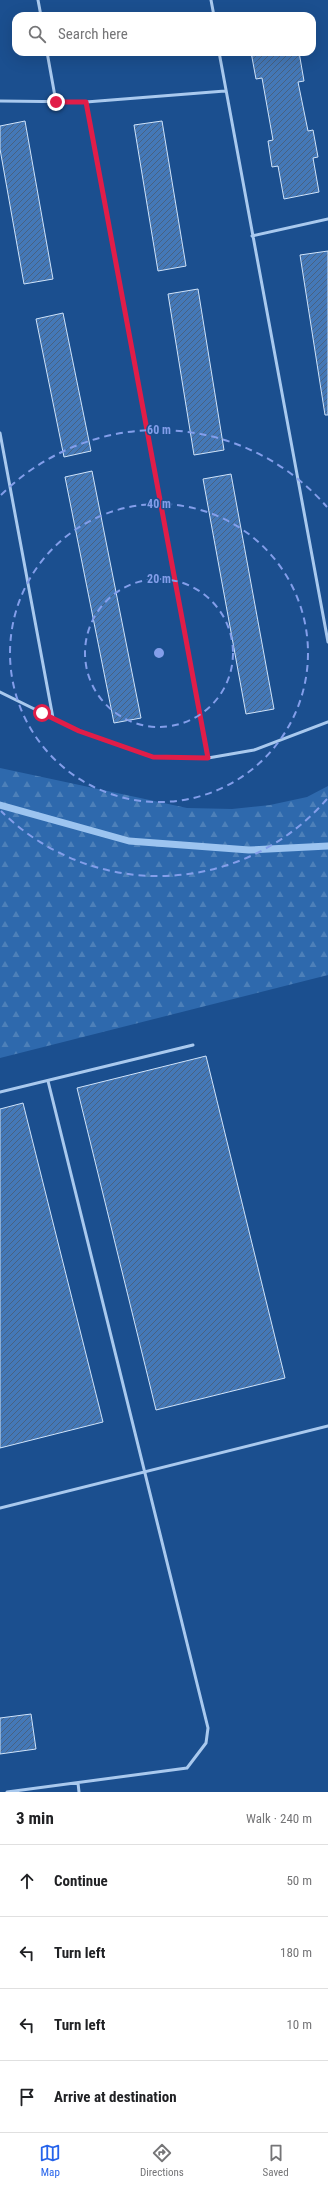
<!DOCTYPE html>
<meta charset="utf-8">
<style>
:root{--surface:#fff;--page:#f2f2f2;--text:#202124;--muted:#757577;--line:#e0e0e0;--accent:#2563eb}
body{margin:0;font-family:"Roboto Condensed",sans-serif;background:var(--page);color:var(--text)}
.stop{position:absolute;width:12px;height:12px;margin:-9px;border:3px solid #e11d48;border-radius:50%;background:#fff}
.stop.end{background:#e11d48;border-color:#fff;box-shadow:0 1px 4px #0008}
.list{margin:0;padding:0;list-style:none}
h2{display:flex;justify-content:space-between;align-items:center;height:52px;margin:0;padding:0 16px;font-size:17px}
h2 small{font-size:13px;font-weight:400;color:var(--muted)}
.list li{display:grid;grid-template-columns:26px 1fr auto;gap:12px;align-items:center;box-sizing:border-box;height:72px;padding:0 16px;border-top:1px solid var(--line)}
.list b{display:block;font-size:15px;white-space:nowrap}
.list em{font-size:13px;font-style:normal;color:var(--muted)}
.icon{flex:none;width:22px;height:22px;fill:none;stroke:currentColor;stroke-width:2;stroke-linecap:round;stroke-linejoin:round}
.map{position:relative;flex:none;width:328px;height:1792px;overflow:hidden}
.search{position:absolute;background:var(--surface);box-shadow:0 4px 16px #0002;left:12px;right:12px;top:12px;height:44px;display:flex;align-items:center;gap:10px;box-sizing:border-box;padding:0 14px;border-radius:12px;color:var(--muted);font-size:15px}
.sheet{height:340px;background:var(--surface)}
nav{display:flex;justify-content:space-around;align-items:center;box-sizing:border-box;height:56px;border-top:1px solid var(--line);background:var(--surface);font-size:11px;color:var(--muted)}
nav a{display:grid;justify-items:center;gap:2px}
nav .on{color:var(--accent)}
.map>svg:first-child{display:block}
</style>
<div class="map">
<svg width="328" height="1792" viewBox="0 0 328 1792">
<defs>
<pattern id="forest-firs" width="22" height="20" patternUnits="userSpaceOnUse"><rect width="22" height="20" fill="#2e69ad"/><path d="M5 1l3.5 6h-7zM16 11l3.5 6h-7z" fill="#4d80b9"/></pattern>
<pattern id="building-hatch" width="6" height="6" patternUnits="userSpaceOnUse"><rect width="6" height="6" fill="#4478b7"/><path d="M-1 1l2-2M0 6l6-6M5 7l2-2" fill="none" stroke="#486282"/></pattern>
</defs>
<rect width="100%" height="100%" fill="#1b4f8f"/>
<path fill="url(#forest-firs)" d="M0 768 187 808 232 809 270 805 307 797 328 786V975L0 1058Z"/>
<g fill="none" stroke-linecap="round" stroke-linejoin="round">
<path stroke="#9cc4f0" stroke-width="7" d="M0 805 129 841 249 850 328 846"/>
</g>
<path fill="url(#building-hatch)" stroke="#cfe3fa" d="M251 52H299L304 81 298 82 308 131 313 130 318 157 313 158 319 192 284 199 278 166 272 167 268 141 273 140 262 78 256 79Z
M25 121 53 279 24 284 0 149V126Z
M162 121 186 266 158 271 134 125Z
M328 251V415H325L300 255Z
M198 289 224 450 194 455 168 294Z
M63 313 91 451 64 457 36 319Z
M92 471 141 718 114 723 65 477Z
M231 474 274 709 246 714 203 479Z
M206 1056 285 1378 156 1410 77 1088Z
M23 1103 103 1422 0 1448V1109Z
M31 1714 36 1749 0 1754V1718Z"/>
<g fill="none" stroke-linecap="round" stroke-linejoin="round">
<path stroke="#a9c9ee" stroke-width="3" d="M38 0 41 16
M211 0 214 16
M47 52 56 102
M219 52 328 642
M0 101 86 102 225 91
M86 102 208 758
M252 236 328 219
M0 433 53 718
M0 692 79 731 153 757 208 758 254 750 328 722
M0 1092 193 1045
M0 1508 328 1426
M78 1783 79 1792
M7 1792 187 1768 206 1743 208 1728 48 1081"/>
</g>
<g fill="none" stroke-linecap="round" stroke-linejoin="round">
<path stroke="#e11d48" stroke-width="5" d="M42 713 79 731 153 757 208 758 86 102H56"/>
</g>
<g fill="none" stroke="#839eea" stroke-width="2" stroke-dasharray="7 5">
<circle cx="159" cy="653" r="74"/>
<circle cx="159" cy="653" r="149"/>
<path d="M327 799A223 223 0 0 1 1 811M1 495A223 223 0 0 1 327 507"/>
</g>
<circle cx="159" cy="653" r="6" fill="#839eea" stroke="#1b4f8f" stroke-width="2"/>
<g font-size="12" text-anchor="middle" font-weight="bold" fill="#839eea" stroke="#1b4f8f" stroke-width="3" stroke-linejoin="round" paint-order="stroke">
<text x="159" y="434">60 m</text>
<text x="159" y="508">40 m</text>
<text x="159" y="583">20 m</text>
</g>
</svg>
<div class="stop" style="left:42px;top:713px"></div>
<div class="stop end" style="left:56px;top:102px"></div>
<div class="search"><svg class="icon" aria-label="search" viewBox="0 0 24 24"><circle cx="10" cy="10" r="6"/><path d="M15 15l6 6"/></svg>Search here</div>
</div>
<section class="sheet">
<h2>3 min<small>Walk · 240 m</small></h2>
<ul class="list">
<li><svg class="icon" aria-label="ahead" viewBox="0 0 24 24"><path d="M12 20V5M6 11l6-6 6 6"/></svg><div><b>Continue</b></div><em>50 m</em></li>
<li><svg class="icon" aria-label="left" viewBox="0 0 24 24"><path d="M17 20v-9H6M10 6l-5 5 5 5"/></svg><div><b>Turn left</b></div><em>180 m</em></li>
<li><svg class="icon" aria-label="left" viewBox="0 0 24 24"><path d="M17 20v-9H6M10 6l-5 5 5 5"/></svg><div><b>Turn left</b></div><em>10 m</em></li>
<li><svg class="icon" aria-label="arrive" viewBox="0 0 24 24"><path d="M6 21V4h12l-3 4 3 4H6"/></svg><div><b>Arrive at destination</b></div></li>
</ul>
</section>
<nav>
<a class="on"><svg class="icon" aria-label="map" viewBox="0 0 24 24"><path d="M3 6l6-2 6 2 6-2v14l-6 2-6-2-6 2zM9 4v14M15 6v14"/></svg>Map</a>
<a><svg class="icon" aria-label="directions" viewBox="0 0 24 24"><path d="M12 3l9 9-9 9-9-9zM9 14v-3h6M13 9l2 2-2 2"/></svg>Directions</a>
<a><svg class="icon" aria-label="saved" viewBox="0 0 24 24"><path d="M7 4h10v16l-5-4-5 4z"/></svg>Saved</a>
</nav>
